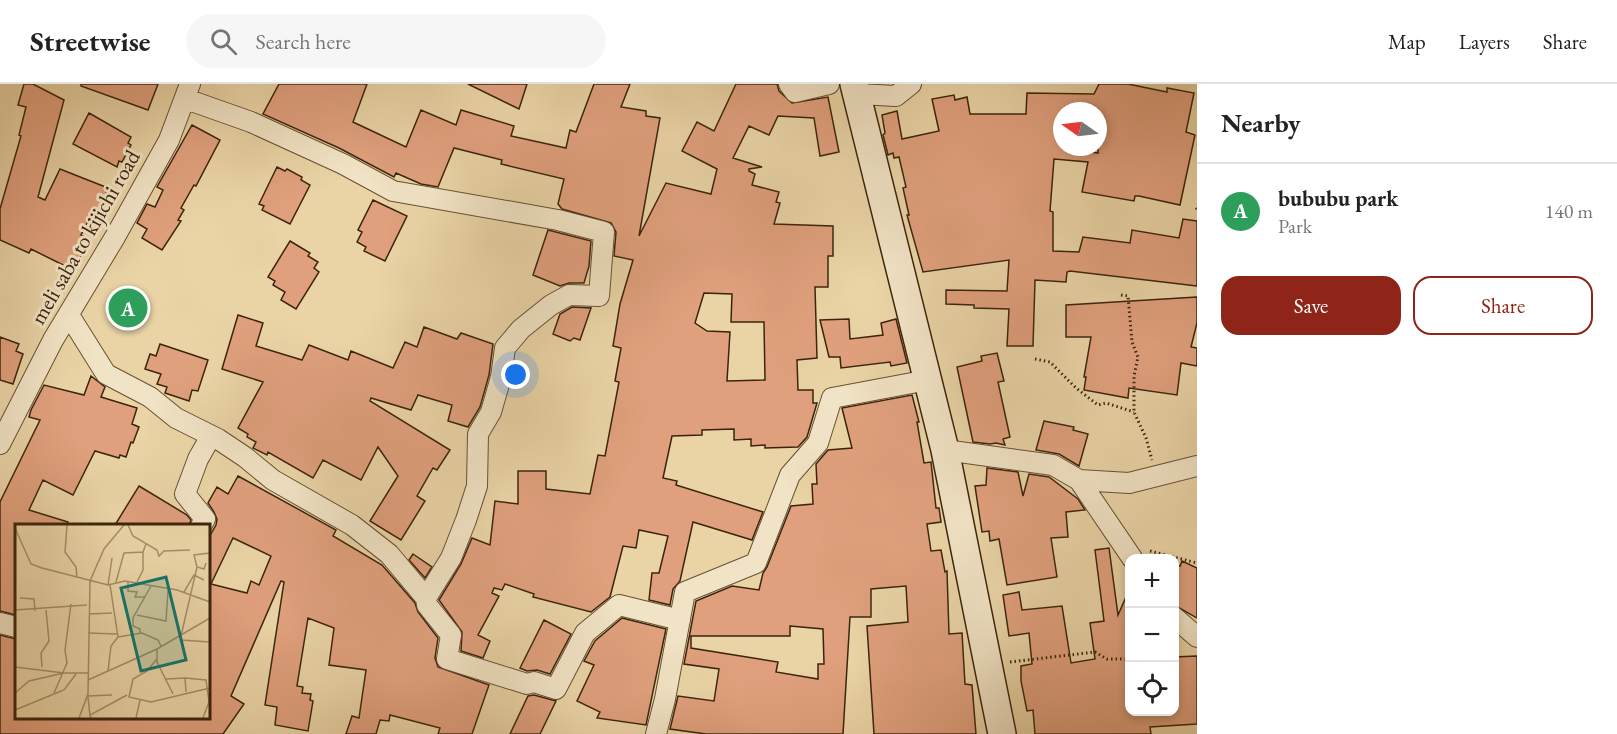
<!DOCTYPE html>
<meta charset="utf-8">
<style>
:root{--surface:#fff;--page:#f6f6f6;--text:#222;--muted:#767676;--line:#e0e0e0;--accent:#8f2418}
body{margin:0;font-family:"EB Garamond",serif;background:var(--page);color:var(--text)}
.controls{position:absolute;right:18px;bottom:18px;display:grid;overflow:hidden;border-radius:12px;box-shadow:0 3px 9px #0003}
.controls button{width:54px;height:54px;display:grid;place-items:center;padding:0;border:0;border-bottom:2px solid var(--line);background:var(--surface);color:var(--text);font:30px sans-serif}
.compass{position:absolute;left:1053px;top:18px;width:54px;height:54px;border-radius:50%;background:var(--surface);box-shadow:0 3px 9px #0003;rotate:284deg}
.you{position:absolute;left:516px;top:291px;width:21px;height:21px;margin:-15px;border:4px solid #fff;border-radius:50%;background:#1a73e8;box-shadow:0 0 0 9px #1a73e833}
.badge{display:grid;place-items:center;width:39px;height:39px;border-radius:50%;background:var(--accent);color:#fff;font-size:20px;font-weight:700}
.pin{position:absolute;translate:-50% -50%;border:3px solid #fff;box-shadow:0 2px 6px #0006}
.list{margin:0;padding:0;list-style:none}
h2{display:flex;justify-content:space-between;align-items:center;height:78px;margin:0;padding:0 24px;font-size:26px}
h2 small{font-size:20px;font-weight:400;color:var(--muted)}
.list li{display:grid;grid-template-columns:39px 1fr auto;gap:18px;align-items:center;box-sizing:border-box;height:96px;padding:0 24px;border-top:2px solid var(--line)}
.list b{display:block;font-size:22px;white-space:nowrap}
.list p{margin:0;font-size:20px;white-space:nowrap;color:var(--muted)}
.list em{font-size:20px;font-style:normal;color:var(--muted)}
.actions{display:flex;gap:12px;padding:18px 24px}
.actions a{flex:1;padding:14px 0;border:2px solid var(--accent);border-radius:18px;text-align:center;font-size:21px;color:var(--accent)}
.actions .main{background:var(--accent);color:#fff}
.icon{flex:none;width:33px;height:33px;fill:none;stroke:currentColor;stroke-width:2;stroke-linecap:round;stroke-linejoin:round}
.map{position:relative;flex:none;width:1197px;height:650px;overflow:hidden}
header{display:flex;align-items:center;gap:36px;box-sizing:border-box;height:84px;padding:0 30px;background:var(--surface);border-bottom:2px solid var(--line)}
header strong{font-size:28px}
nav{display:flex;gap:33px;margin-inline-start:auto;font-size:21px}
.search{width:420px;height:54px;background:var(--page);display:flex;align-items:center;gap:15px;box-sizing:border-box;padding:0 21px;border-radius:33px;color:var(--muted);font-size:22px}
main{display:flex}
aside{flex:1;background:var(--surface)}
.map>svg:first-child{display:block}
</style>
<header>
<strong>Streetwise</strong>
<div class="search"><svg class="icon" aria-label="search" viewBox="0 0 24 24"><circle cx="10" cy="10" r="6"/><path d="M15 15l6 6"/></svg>Search here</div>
<nav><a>Map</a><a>Layers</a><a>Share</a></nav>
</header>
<main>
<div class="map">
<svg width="1197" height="650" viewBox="0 0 1197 650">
<rect width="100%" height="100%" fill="#ead4a6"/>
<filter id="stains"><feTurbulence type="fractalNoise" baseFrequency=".00333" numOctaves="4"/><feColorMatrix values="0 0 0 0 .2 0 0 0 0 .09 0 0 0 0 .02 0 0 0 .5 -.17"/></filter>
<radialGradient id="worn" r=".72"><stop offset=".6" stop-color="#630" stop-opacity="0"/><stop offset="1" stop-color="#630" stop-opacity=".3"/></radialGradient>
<path fill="#e0a07d" stroke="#3c240c" stroke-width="1.5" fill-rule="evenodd" d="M24 0H33L64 16 38 113 45 116 60 85 108 104 99 128 94 126 81 151 89 155 76 182 69 179 67 183 31 165 29 169 0 156V125L21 52 19 51 26 23 18 21Z
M81 0H158L148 26 81 2Z
M279 0H367L353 38 406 63 421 26 456 41 461 26 514 42 511 52 566 64 570 46 576 48 594 0H630L621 23 646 27V32L660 34 639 152 666 99 711 110 717 85 682 67 697 38 714 47 736 0H777L779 7 792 19 828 13 839 68 820 72 814 34 778 32 769 51 749 42 733 74 762 83 749 85V87L755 90 752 101 779 108 776 118 780 119 774 140 833 142V172H828V203H815L817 274 797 276 798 306H813V319H817L807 353 798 363 765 364V361L751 362V355L734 356V345L702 346V351L672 352 663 394 677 397 676 401 763 428 752 456 693 438 680 497 673 505 670 521 649 516 652 489H659L668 452 639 446 636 464 623 462 610 513 591 528 533 513 534 510 505 500 502 506 494 504 492 509 499 512 478 551 490 557 483 574 461 567 462 548 439 516 461 480 472 454 490 461 495 417 518 420V387H546V405L590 410 598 371 605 372 619 298 615 297 621 264 613 262 620 220 633 176 614 172 616 148 611 139 562 125 558 120 564 95 501 80 502 76 454 64 438 103 421 100 396 89 394 93 339 64 263 30ZM704 209 732 210 731 238H764L765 296 727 297 730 248 707 247 695 239Z
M468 0H527L519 25Z
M1099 0H1128L1167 8V4L1194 9 1186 48 1195 51 1180 121 1139 112H1135L1134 117 1082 108 1088 78 1054 75 1050 127 1053 128V167L1079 168 1083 153 1130 159 1132 146 1179 154 1183 135 1197 137V202L1070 187 1067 188 1066 198 1035 196 1033 262H1007L1009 225 974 224V221L946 220V206L1007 207 1009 176 923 188 907 131H909L903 104 906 103 899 73 894 74 893 69 888 71 883 51 885 49 882 31 897 27 902 55 939 47 932 15 954 11 955 16 967 13 970 30H1026L1027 9 1094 10ZM1062 27H1098V69L1062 63Z
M89 29 131 53 128 59 131 61 122 78 119 77 117 83 73 60Z
M192 41 220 56 196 102 194 101 181 124 184 126 178 136 181 137 162 166 142 154 147 145 137 139 147 120 155 123 163 106 157 103Z
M277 83 285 87 287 85 302 93 301 96 310 101 290 140 262 126 264 122 259 120Z
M373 116 407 132 385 177 364 167 366 163 357 158 362 148 358 146Z
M548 146 591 157 589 182 584 199H569L560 202 533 191Z
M290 157 310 169 308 172 318 178 314 184 319 188 296 225 281 216 285 208 273 201 275 197 268 193Z
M1197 213V239L1191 263 1197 264V282L1181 279 1177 311 1129 304 1128 314 1084 306 1086 293H1084L1091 253H1066V221Z
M572 223 591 224 580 256 574 254 570 257 553 250 560 230Z
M238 231 263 239 256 262 302 276 309 261 348 276 351 267 393 284 405 258 417 263 424 243 457 255 461 249 493 260 489 291 480 323 468 343 448 337 452 321 418 311 411 326 371 314 370 317 450 366 437 386 433 384 417 412 425 417 401 456 370 437 398 392 378 363 361 396 323 376 313 394 268 368 267 371 253 364 256 358 247 353 248 350 238 344 263 298 222 285Z
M849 235 850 255 883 251 881 239 896 235 907 279 891 282 890 278 841 284 840 273H829L820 236Z
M0 253 19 260 16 267 23 270 13 300 0 296Z
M160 260 208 276 198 307 192 306 189 317 165 309 167 303 157 300 161 290 145 285 150 270 156 272Z
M997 269 1004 297 998 298 1010 353 1003 355 1005 361 996 359 990 360 973 358 957 283 982 277 981 272Z
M91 292 105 303 101 313 137 324 132 340 139 343 133 359 131 358 126 373 120 371 119 374 95 367 73 411 43 396 29 426 68 438 67 441H16V531L0 527V418L40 336 29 333 31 326 44 301 84 311Z
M912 311 919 338H917L924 379 931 378 936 424H939L941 438 927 440 931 467 941 466 945 488 947 487 949 550 962 549 965 600 972 601 976 650H874L867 542 908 538 906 502 871 505V533H850L843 650H706L670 645 678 612 714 617 719 585 684 580 696 517 732 502 759 506 763 489 767 483 791 422 813 420 812 400H817L816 380 828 366 852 364 842 324ZM790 542 823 545 824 580H818V595L776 588 778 578 691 564V552H790Z
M1044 337 1074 343 1073 346 1088 350 1079 382 1059 370 1036 366Z
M987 384 1018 388 1023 412 1029 390 1049 393 1078 415 1085 426 1066 428 1068 453 1051 454 1057 493 1007 501 999 455 990 457 989 447 982 448 975 402 986 401Z
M238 392 336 446 333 452 382 481 415 519 418 528 438 554 435 574 438 583 489 601 472 650H438L440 644 390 631 389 637 380 636 376 650H346L352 632 359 634 366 586 329 581 334 544 308 534 297 602 303 603 302 609 311 610 310 616 313 617 308 647 275 641 277 623 265 621 284 498 281 497 231 612 244 620 223 650H0V551L16 555V633H208V455L216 441 217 435 214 428 208 419 217 403 228 410ZM233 454 271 472 259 501 251 497 247 509 211 500Z
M139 402 187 431 191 436 189 441H115Z
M1109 464 1118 531 1130 504V627H1174V573L1197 572V640L1150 643 1151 650H1035L1033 626 1027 627 1021 597V582L1032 580 1029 549 1009 552 1003 511 1019 508 1022 526 1062 522 1071 579 1095 575 1090 539 1104 537 1095 466Z
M413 470 432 483 425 494 409 476Z
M1182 477 1197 484V534L1174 521V480L1180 482Z
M622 534 666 545 646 641 597 634 600 628 577 617 594 581 584 577 595 557Z
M544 536 571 550 550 590 537 586 527 587 520 584Z
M534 611 556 617 540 650H510L528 612Z"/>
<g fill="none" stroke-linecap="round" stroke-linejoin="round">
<defs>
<path id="street" d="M789 0 795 8 829 0
M858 10 896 12 911 0
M186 15 251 38 343 80 393 107 558 136 604 148 599 212 569 211 551 221 521 245 505 264 501 293 491 328 478 350 477 402 466 436 451 474 426 514
M69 231 106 290 150 313 176 334 218 355 245 373 273 396 352 441 389 470 426 514 427 521 451 551 447 575 527 600 534 598 556 605 585 549 619 521 680 536
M0 360 53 256 115 153 169 56 190 0
M945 366 1053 381 1079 396 1129 399 1197 382
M1079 396 1132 474
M201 442 205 435 185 410 198 375 211 352
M1174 533 1197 553
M0 539 16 543
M656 650 665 615 685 508 756 479 790 391 818 359 832 314 928 296"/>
<path id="secondary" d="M854 0 945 366 1002 650"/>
</defs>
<use href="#street" stroke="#685032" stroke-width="22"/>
<use href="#secondary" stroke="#3c240c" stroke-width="30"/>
<path stroke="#3c240c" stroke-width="3" stroke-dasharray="1.5 3" stroke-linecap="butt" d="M1196 124 1197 125
M1121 211 1128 212 1132 258 1138 273 1134 292V328L1146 354 1152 376
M1035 275 1050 278 1076 304 1098 321 1106 319 1134 328
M1150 467 1197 479
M1010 578 1095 568 1107 575H1130"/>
<use href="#street" stroke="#f1e3c5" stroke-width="20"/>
<use href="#secondary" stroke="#f1e3c5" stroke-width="27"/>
</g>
<g text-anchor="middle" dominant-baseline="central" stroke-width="6" stroke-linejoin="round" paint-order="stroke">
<g font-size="22" fill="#3c240c" stroke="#f1e3c5">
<text transform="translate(85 153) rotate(-60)">meli saba to kijichi road</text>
</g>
</g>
<g transform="translate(15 440)">
<rect width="195" height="195" fill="#ead4a6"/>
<path fill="none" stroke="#a48e68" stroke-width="1.5" d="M52 1 50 28 61 43 62 54M113 1 118 12 142 26 144 32 149 27 175 26M0 4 16 40 27 44 93 61 110 57 162 66 195 78M191 39 189 45 182 43 179 31 195 29M113 57V67L122 68 120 73H130M101 58 109 29 128 28 131 20M122 58 128 46V28M93 61 97 34M169 68 179 51 189 56M5 74 19 75 20 87M0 86 72 81M74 90 97 89M122 91 151 97 153 66M73 109 102 110M125 109V105L118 102V94L136 62M166 112 182 43M103 113 127 109 143 116 146 122M165 113 166 116 195 118M142 125V138L158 170M142 135 132 147 118 155 114 173 136 178 195 164M0 143 49 149M27 143 26 129 34 117 31 86M93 147 96 122 103 113 95 61M170 154 191 156 194 178 188 194M151 155 170 154 171 168M73 156 142 125 195 94M0 169 14 157 49 149H73M39 169 52 139 50 126 56 80M73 172 97 171M73 173 75 192M0 186 49 166 61 150M64 194 73 170 75 57 89 25 109 1M76 194 75 191 112 171M121 194 125 176"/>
<path fill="#0f766e" fill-opacity="0.15" stroke="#0f766e" stroke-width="3" d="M151 53 171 136 126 147 106 64Z"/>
<rect width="195" height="195" fill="none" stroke="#3c240c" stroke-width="3"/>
</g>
<rect width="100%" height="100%" filter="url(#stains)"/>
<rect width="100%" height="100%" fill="url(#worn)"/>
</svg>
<div class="controls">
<button>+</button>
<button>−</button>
<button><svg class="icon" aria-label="locate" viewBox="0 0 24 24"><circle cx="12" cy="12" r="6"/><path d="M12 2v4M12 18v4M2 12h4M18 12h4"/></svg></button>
</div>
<svg class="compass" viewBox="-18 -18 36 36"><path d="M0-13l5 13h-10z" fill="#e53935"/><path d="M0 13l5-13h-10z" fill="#767676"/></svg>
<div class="you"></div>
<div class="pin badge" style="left:128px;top:224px;background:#2e9e5b">A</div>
</div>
<aside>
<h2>Nearby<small></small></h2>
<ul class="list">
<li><span class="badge" style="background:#2e9e5b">A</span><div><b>bububu park</b><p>Park</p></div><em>140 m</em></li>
</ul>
<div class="actions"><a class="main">Save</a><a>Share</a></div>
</aside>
</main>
